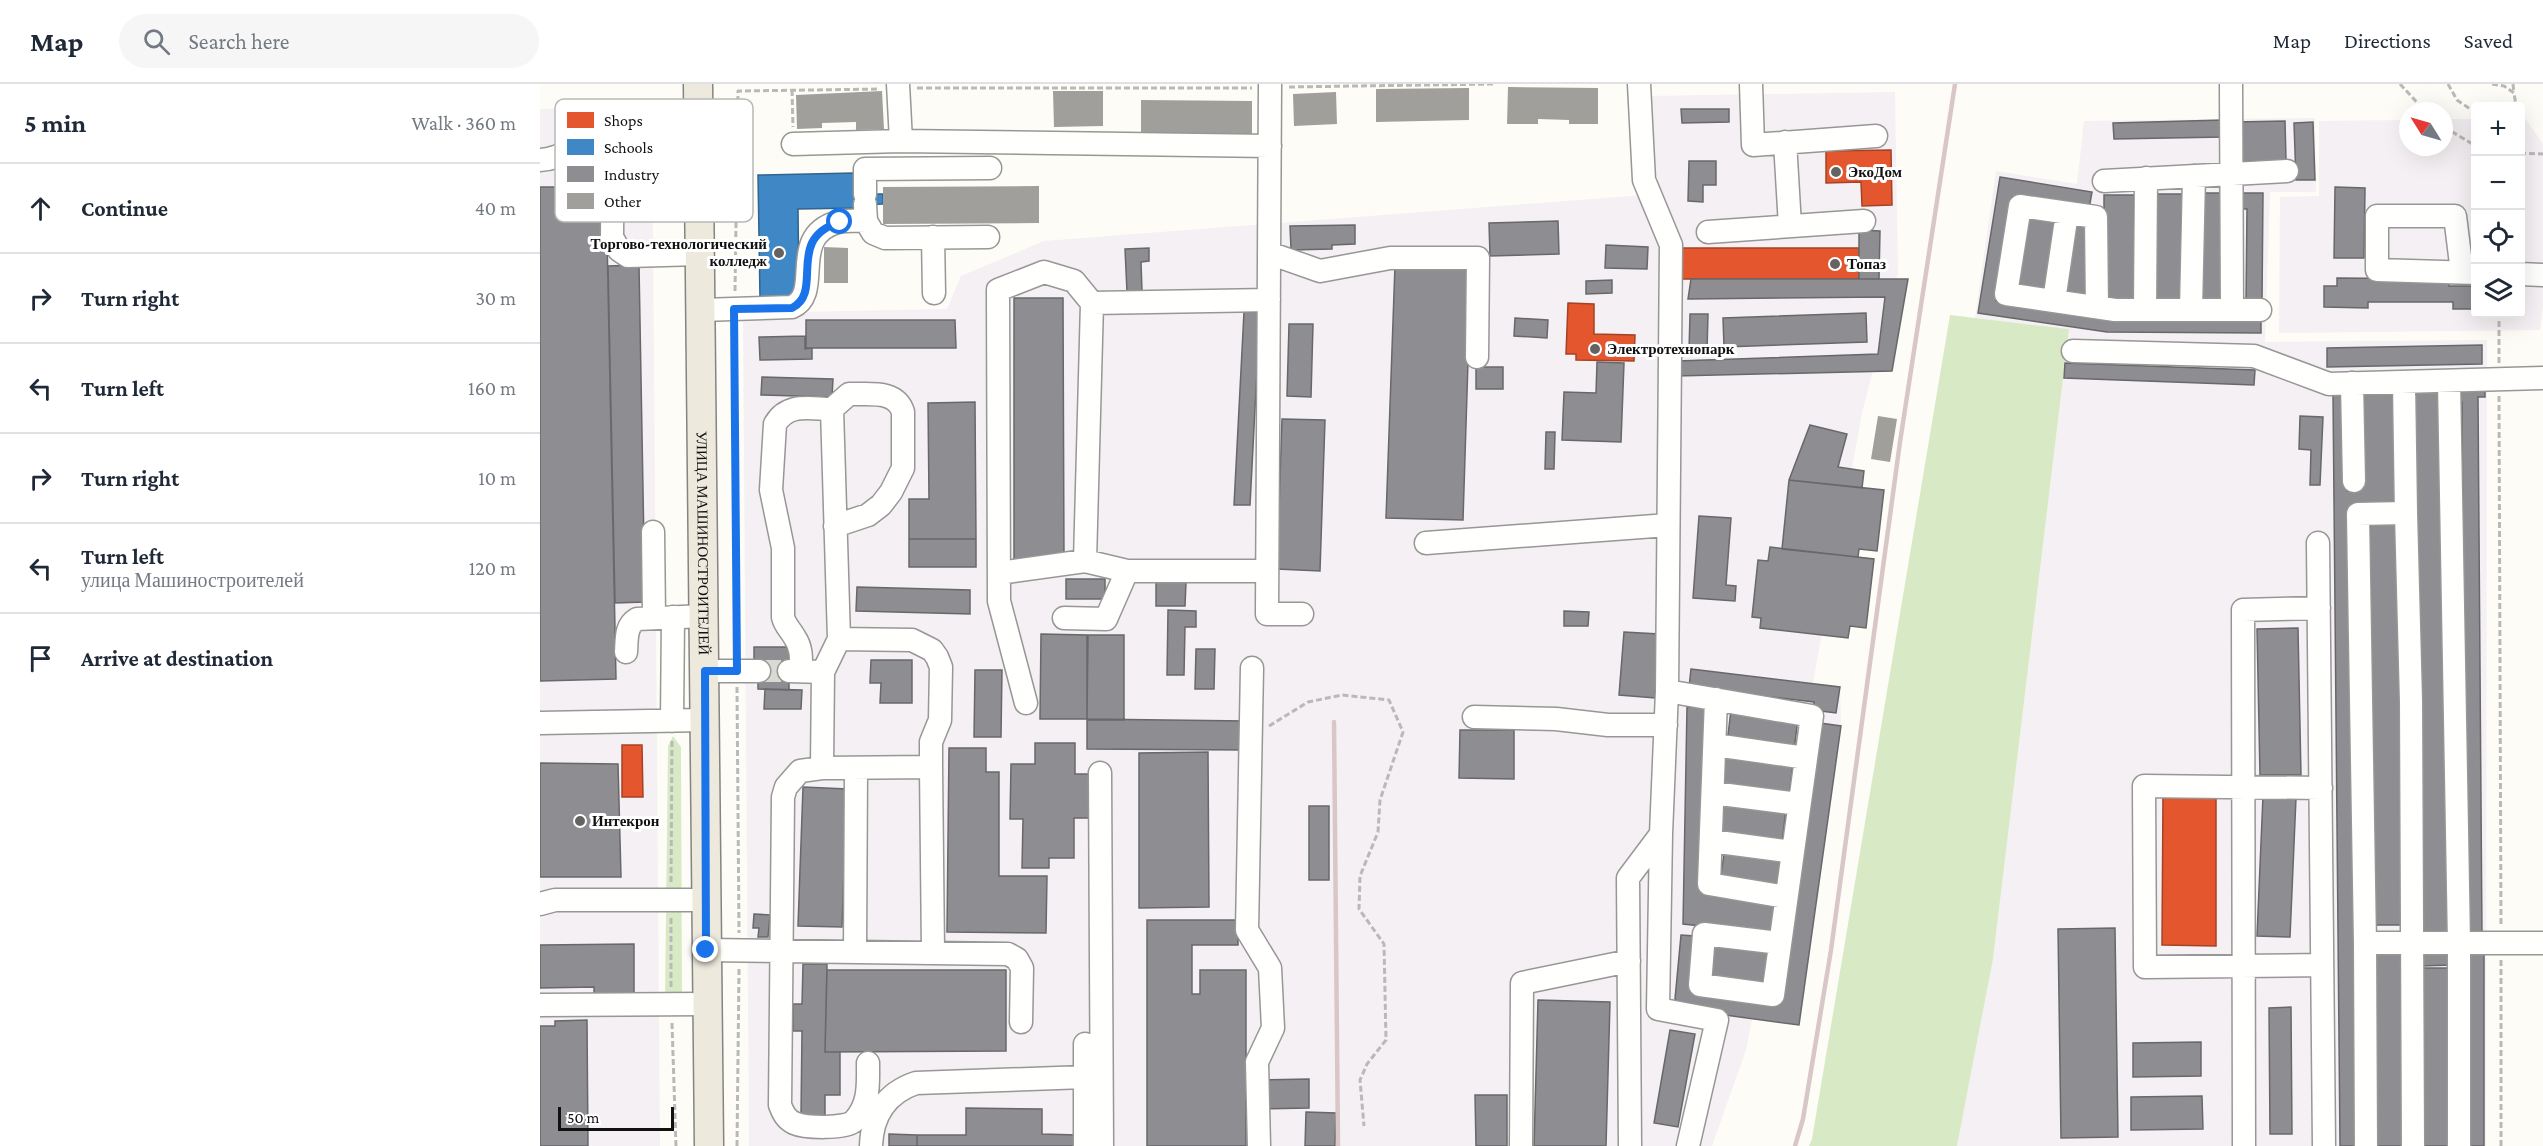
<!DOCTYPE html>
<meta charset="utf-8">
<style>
:root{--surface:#fff;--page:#f6f6f7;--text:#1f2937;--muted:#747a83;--line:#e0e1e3}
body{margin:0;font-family:"Crimson Pro",serif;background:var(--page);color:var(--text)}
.controls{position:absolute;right:18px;top:18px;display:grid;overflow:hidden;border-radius:6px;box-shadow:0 6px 24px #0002}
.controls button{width:54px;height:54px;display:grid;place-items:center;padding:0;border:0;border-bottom:2px solid var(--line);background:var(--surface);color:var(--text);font:30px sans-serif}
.compass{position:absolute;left:1859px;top:18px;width:54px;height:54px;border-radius:50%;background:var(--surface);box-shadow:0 6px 24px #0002;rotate:307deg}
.scale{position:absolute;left:18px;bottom:15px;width:116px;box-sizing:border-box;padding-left:6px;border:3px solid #111;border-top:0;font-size:16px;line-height:21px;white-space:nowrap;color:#111;-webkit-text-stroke:4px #fff;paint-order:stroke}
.stop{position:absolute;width:18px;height:18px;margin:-14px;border:4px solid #1a73e8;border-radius:50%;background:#fff}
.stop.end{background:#1a73e8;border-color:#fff;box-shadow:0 2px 6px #0008}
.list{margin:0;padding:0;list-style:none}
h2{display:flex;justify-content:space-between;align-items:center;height:78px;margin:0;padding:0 24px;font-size:26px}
h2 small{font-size:20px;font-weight:400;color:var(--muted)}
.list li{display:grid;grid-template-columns:39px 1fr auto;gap:18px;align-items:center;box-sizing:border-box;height:90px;padding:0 24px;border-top:2px solid var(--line)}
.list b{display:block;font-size:22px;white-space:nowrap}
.list p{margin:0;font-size:20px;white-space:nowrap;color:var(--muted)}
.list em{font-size:20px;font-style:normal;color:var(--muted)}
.icon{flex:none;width:33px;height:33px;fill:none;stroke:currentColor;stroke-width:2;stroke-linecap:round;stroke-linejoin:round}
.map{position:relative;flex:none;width:2003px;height:1062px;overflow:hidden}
header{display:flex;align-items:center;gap:36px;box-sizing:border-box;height:84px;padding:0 30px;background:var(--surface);border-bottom:2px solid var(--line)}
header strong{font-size:28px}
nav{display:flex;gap:33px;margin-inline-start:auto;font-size:21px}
.search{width:420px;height:54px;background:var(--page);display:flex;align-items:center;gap:15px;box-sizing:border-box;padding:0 21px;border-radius:33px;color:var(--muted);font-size:22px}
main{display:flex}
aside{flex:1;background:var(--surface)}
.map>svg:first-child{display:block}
</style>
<header>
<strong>Map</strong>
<div class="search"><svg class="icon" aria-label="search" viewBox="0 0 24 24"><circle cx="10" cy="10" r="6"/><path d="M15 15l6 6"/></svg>Search here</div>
<nav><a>Map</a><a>Directions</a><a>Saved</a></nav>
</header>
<main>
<aside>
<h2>5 min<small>Walk · 360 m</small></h2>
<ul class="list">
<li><svg class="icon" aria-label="ahead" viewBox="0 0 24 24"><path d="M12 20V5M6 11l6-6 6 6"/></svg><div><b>Continue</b></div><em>40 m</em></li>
<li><svg class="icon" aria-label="right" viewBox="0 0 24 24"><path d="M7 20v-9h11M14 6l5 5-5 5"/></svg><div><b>Turn right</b></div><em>30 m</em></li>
<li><svg class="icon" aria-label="left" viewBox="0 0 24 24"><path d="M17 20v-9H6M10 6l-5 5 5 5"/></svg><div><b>Turn left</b></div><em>160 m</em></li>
<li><svg class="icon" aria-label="right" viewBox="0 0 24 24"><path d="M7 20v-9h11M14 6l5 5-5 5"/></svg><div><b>Turn right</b></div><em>10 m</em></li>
<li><svg class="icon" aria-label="left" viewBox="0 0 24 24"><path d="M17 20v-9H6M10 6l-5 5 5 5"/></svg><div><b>Turn left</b><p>улица Машиностроителей</p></div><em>120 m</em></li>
<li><svg class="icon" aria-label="arrive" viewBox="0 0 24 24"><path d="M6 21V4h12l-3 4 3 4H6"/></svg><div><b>Arrive at destination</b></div></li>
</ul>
</aside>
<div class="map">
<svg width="2003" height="1062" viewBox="0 0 2003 1062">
<rect width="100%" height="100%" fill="#fdfcf7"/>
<path fill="#f5f0f3" d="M1355 8 1358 189 1322 329 1273 599 1300 603 1301 642 1259 941 1212 935 1206 966 1172 1062H209L203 229 407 225 421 192 504 157 1117 110 1108 12Z
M112 23 120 1062H0V25Z
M1775 34 1776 108H1730L1725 258 1947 256 1946 1062H1417L1453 875 1529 245 1435 234 1456 87 1537 100 1544 37Z
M1980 34H1985L2003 60V221L2000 246 1739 249 1740 113 1779 112V37L1868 36V63H1904V35H1935L1936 230H1980Z"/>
<path fill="#d8eac5" d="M1410 231 1529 245 1453 875 1417 1062H1269L1272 1055Z
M133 652 141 663 142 917H125L128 662Z"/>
<path fill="#e4572e" stroke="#a54225" stroke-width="1.5" d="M1351 66 1352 121 1322 122 1321 98 1286 99V67Z
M1139 164H1319V195H1139Z
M1028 219 1054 220V250L1095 251 1094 277 1036 276V270H1026Z
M82 661H102L103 713H82Z
M1623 709H1676V862L1622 861Z"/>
<path fill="#3f88c5" stroke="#31648f" stroke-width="1.5" d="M314 89 315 110H343V120L315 121V124L258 125 259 213 220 214 218 91Z"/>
<path fill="#8d8d92" stroke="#68686b" stroke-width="1.5" d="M1141 25H1189V38L1142 39Z
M1683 36 1684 53 1574 55 1573 39Z
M1745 37 1746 76 1697 78 1696 38Z
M1773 38 1775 96H1756L1754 39Z
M1149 77H1176V101H1163V118L1148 117Z
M1460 93 1552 108 1549 125 1472 113 1456 217 1572 233H1721V249L1567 248 1438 229Z
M0 103H66L76 595 0 597Z
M1795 103 1825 104 1824 174H1794Z
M1659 109H1688L1687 219 1657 218Z
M1702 109H1723L1722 218H1706L1707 125H1702Z
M1614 110H1642L1640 219H1611Z
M1564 111H1594V217H1564Z
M1488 130 1516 134 1504 209 1476 204Z
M1018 137 1019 170 950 172 949 139Z
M1531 137 1547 139 1548 214 1523 212Z
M815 141V160L792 161V165L751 166 750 142Z
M1319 146 1340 147 1339 195H1319Z
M1066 161 1108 163 1107 185 1065 184Z
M609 164V177L601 178 602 207 587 208 585 165Z
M99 181 105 518 75 519 68 182Z
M855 181 931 183 923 436 846 434Z
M1797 194 1909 195V202H1936V225H1913V218H1828V224L1784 223V202H1797Z
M1151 195H1368L1352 287 1136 292 1137 277 1338 270 1345 213 1148 215Z
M1072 196V209L1046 210V197Z
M474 214H523L524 478H474Z
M704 228H720L710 421H694Z
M1326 229 1327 258 1184 263 1183 234Z
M1150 230H1168L1167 267H1149Z
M975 234 1008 236 1007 254 974 252Z
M266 236H415L416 264H266Z
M749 240H773L771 313 747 312Z
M265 252V265L272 264V275L220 276 219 253Z
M1942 261V280L1787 283V264Z
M1057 278 1084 279 1081 358 1022 356 1024 308 1056 309Z
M1525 279 1715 286 1714 301 1524 294Z
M936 283H963V305H936Z
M222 293 293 295 292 313 221 311Z
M1945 298V313H1938L1942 853H1925L1922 318H1915V302Z
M1875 304H1904L1910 848H1881Z
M1819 308H1855L1856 425 1811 426 1817 1062H1800L1793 310H1806L1807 407 1820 406Z
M435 318 436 455H369V415H389L388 319Z
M1760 332 1783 333 1780 401H1770L1771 366 1759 365Z
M742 335 785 336 780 487 737 485Z
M1270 341 1307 350 1298 383 1324 387 1322 404 1249 396Z
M1006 348H1015L1014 385H1005Z
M1249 396 1344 406 1337 467 1319 465 1318 473 1242 465Z
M1159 432 1191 434 1186 501 1196 502 1195 517 1153 514Z
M1830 439H1858L1862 841H1833Z
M369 455H436V483H369Z
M1230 463 1334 475 1326 544 1310 542 1308 554 1220 544 1221 534 1212 533 1218 476 1228 477Z
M526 495H565V515H526Z
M616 498H646L645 522H616Z
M317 503 430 506V530L316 527Z
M628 526 656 527V543H645L644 591H627Z
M1024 527 1049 528 1048 542H1024Z
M1758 544 1761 691H1720L1717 545Z
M1084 548 1119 550 1115 614 1079 611Z
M501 550 548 551 547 635H500Z
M547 551H584V636H547Z
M214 563H249V606L218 605V579H214Z
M656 565H675L674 605H655Z
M331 576H372V619H340L341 599H330Z
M1151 585 1300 603 1296 629 1273 626 1274 618 1149 603Z
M435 586H462L461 653H434Z
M225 605 262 606 261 625H224Z
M1147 623H1166L1162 807 1240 817 1236 850 1143 840Z
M1191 626 1258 634 1254 667 1187 659Z
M547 635 706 637V666L547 665Z
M1280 639 1301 642 1259 941 1148 926 1135 915 1141 851 1155 852 1151 907 1241 919Z
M920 646H974V695L919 694Z
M495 659H535V690H550L549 734H534V774H509V784H482L483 735H470L471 680H495Z
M409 664H446V688H459V792H507L506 849 407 848Z
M668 668 669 823 599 824V669Z
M1186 671 1253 679 1249 712 1182 704Z
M0 679 78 680 81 793H0Z
M263 703 307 705 302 843 258 842Z
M1723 712 1756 714 1750 853 1717 852Z
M1179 718 1246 725 1242 759 1175 751Z
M769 722H789V796H769Z
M1185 764 1244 772 1239 805 1180 797Z
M214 830 230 831 228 853H218L219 844H213Z
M607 836H698V861H652V910H660V886H706V1062H607Z
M1575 844 1578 1053 1521 1054 1518 845Z
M1175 857 1231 865 1226 902 1170 894Z
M94 860V913H54V903L0 904V861Z
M1832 867H1864L1865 1062H1833Z
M1911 868V881L1881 882V869Z
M1926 868H1944V1062H1926Z
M263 880H287L285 968H300V1011H285V1032L261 1031 262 947H253V920H262Z
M1881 884H1911L1910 1062H1880Z
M287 886H466V967L285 968Z
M998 916 1070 918 1066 1062H994Z
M1751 923 1752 1050H1730L1729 924Z
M47 936 48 1062H0V942H15V937Z
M1130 946 1155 950 1138 1043 1114 1039Z
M1661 958V992L1593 993V959Z
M769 995V1024L722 1025 721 996Z
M935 1011H967V1062H936Z
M1662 1012 1663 1045 1591 1046V1013Z
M426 1024 502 1025V1050L537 1051V1062H377V1051H426Z
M766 1028 796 1029 795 1062H765Z
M349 1050 377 1051V1062H349Z"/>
<path fill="#a19f9c" d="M968 3 1058 4V40H1029V36L998 35V40H967Z
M929 4V36L836 38V5Z
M342 7 344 45 316 46V38L282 39V44L257 45 256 11Z
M513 7H563V42L514 43Z
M796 8 797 40 754 42 753 10Z
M601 16 712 17V53H601Z
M499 102V139L343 140V103Z
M284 163 308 164V199H284Z
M1338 332 1357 335 1350 378 1331 375Z"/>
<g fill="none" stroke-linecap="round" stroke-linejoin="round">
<path stroke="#dad9d4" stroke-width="22" stroke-dasharray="22 11" stroke-linecap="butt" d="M219 587H249"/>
<defs>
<path id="minor" d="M358 0 361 57
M730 0 727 530H762
M1099 0 1104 96 1131 161 1127 607 1121 750 1118 925 1177 936 1148 1062
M1211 0 1213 61 1336 52
M1691 0 1692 226
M73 33 72 153 79 166 88 172 160 170
M1245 58 1250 142
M253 60 361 57 730 62
M0 76C19 75 26 66 42 61 52 58 62 61 72 62
M1564 97 1747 87
M325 110V85L450 84
M326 137 333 149 345 154 448 153
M1168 148 1324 137
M393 153 394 209
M729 169 780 187 850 174H938L937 273
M1922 188 1915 132H1837V186L1936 189
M1980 190 2003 191
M1514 217 1527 129
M1557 223 1556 133 1480 122 1466 210 1575 226H1720
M161 226 252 223C284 209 247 152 298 138 307 136 317 137 326 137L325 120
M1605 226 1606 94
M1651 226 1654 92
M1533 267 1714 272 1789 300 2003 294
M1909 297 1919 859V1062
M1864 298 1866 429 1818 430 1825 859H2003
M1812 299 1814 397
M292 325 299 555
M1866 429 1871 617 1873 1062
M113 448 114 533
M886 459 1128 441
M1778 459 1784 1062
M727 487H587L545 477 552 219 729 216
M459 489 545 477
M524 534 566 535 587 487
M86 568C87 556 85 542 97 535L164 532
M712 584 707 846 730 884 733 944 717 978 719 1062
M165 587H219
M249 587 283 588 282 684 391 683 393 869
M261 587C261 575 262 564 255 554 251 546 245 542 243 533V464L231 406 235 340C248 318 270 325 292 325L309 310C328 311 356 305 363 328V384L351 408 341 421 328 431 295 442
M283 588 299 555 372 556 392 566 397 573 401 583 400 636 391 658V683
M1127 607 1272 632 1233 911 1160 901 1164 850 1240 859
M1176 615 1169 800 1246 813
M486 619 459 517 458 206 504 188 534 197 552 219
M934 633 1016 635 1068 641H1126
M132 637 133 533
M0 639 164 636
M1175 661 1266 674
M282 684 260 687 246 703 243 713 240 1021C243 1029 246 1035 254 1039 265 1044 306 1045 314 1037 330 1020 328 1000 328 979
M560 689 562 1062
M1781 704 1604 702 1605 883 1782 881
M1173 709 1259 720
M1171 757 1253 768
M0 820 15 816H167
M1825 859 1826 1062
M166 866 468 870 477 875 482 884 481 938
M315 868 316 684
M0 921 167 920
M545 960V1062
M331 1062C332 1031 346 1009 376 999L545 993
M981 1062 982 899 1089 877
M1090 1062 1088 794 1121 750
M1704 1062 1703 526 1779 524"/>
<g id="major">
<path id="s1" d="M158 0 169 1062"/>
</g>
</defs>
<use href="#minor" stroke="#979795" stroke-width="25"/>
<use href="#major" stroke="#858482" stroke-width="31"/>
<path stroke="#b9b9b8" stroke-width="3" stroke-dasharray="6 3" stroke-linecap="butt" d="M1860 0 1885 27
M1908 0 1917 16 1936 29
M1952 0 1964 2 1974 9 1976 22
M1973 0 1974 9
M749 3 954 0
M377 4H712
M252 6 253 43
M1904 43 1936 62
M1980 69 2003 70
M195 207 198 7 340 5
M195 243 197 570
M1959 279V230
M1959 312 1961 843
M197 603 199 849
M729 642 768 618 802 611 849 616 863 648 840 716 838 748 820 792 819 825 844 860 846 956 827 980 820 996 824 1042
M131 798 132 654
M131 834V903
M1961 876V1062
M132 939 136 1062
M197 1062 199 885"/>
<use href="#minor" stroke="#fffffe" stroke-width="22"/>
<use href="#major" stroke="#ede9dc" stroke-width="28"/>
<path stroke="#d9c6c7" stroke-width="4.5" d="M794 638 798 1062
M1255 1062 1263 1035 1291 866 1360 358 1415 0"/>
</g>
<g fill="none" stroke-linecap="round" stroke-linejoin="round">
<path stroke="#1a73e8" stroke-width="8" d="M166 866 165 587H197L194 225 252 224C285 207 244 155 300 138"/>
</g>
<g fill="#646362" stroke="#fff" stroke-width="2">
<circle cx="1296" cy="88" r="6"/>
<circle cx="239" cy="169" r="6"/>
<circle cx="1295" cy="180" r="6"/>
<circle cx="1055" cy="265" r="6"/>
<circle cx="40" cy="737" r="6"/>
</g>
<g text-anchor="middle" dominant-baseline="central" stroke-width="6" stroke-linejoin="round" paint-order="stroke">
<g font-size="15" font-weight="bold" fill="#111" stroke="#fff" text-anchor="start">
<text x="1308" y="88">ЭкоДом</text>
<text x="227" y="160" text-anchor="end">Торгово-технологический<tspan x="227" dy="17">колледж</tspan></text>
<text x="1307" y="180">Топаз</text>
<text x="1067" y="265">Электротехнопарк</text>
<text x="52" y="737">Интекрон</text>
</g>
<g font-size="15" fill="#111" stroke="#fff">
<text stroke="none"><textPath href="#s1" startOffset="459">УЛИЦА МАШИНОСТРОИТЕЛЕЙ</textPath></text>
</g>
</g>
<rect x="15" y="15" width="198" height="123" rx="9" fill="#fff" stroke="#b8b8b8" stroke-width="1.5"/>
<rect x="27" y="28" width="27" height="16" fill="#e4572e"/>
<rect x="27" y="55" width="27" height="16" fill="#3f88c5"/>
<rect x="27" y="82" width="27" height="16" fill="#8d8d92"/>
<rect x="27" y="109" width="27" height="16" fill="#a19f9c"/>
<g font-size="16" fill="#111">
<text x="64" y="42">Shops</text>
<text x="64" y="69">Schools</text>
<text x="64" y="96">Industry</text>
<text x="64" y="123">Other</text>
</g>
</svg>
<div class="controls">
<button>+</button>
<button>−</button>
<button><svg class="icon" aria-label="locate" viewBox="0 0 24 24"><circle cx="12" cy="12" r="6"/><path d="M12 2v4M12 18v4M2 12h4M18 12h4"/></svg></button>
<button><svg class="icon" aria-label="layers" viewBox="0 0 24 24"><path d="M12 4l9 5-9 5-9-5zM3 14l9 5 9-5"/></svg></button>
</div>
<svg class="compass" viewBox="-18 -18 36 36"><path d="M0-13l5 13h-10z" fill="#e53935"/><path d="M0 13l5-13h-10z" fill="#747a83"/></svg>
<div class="scale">50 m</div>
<div class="stop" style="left:300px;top:138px"></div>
<div class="stop end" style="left:166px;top:866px"></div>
</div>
</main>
